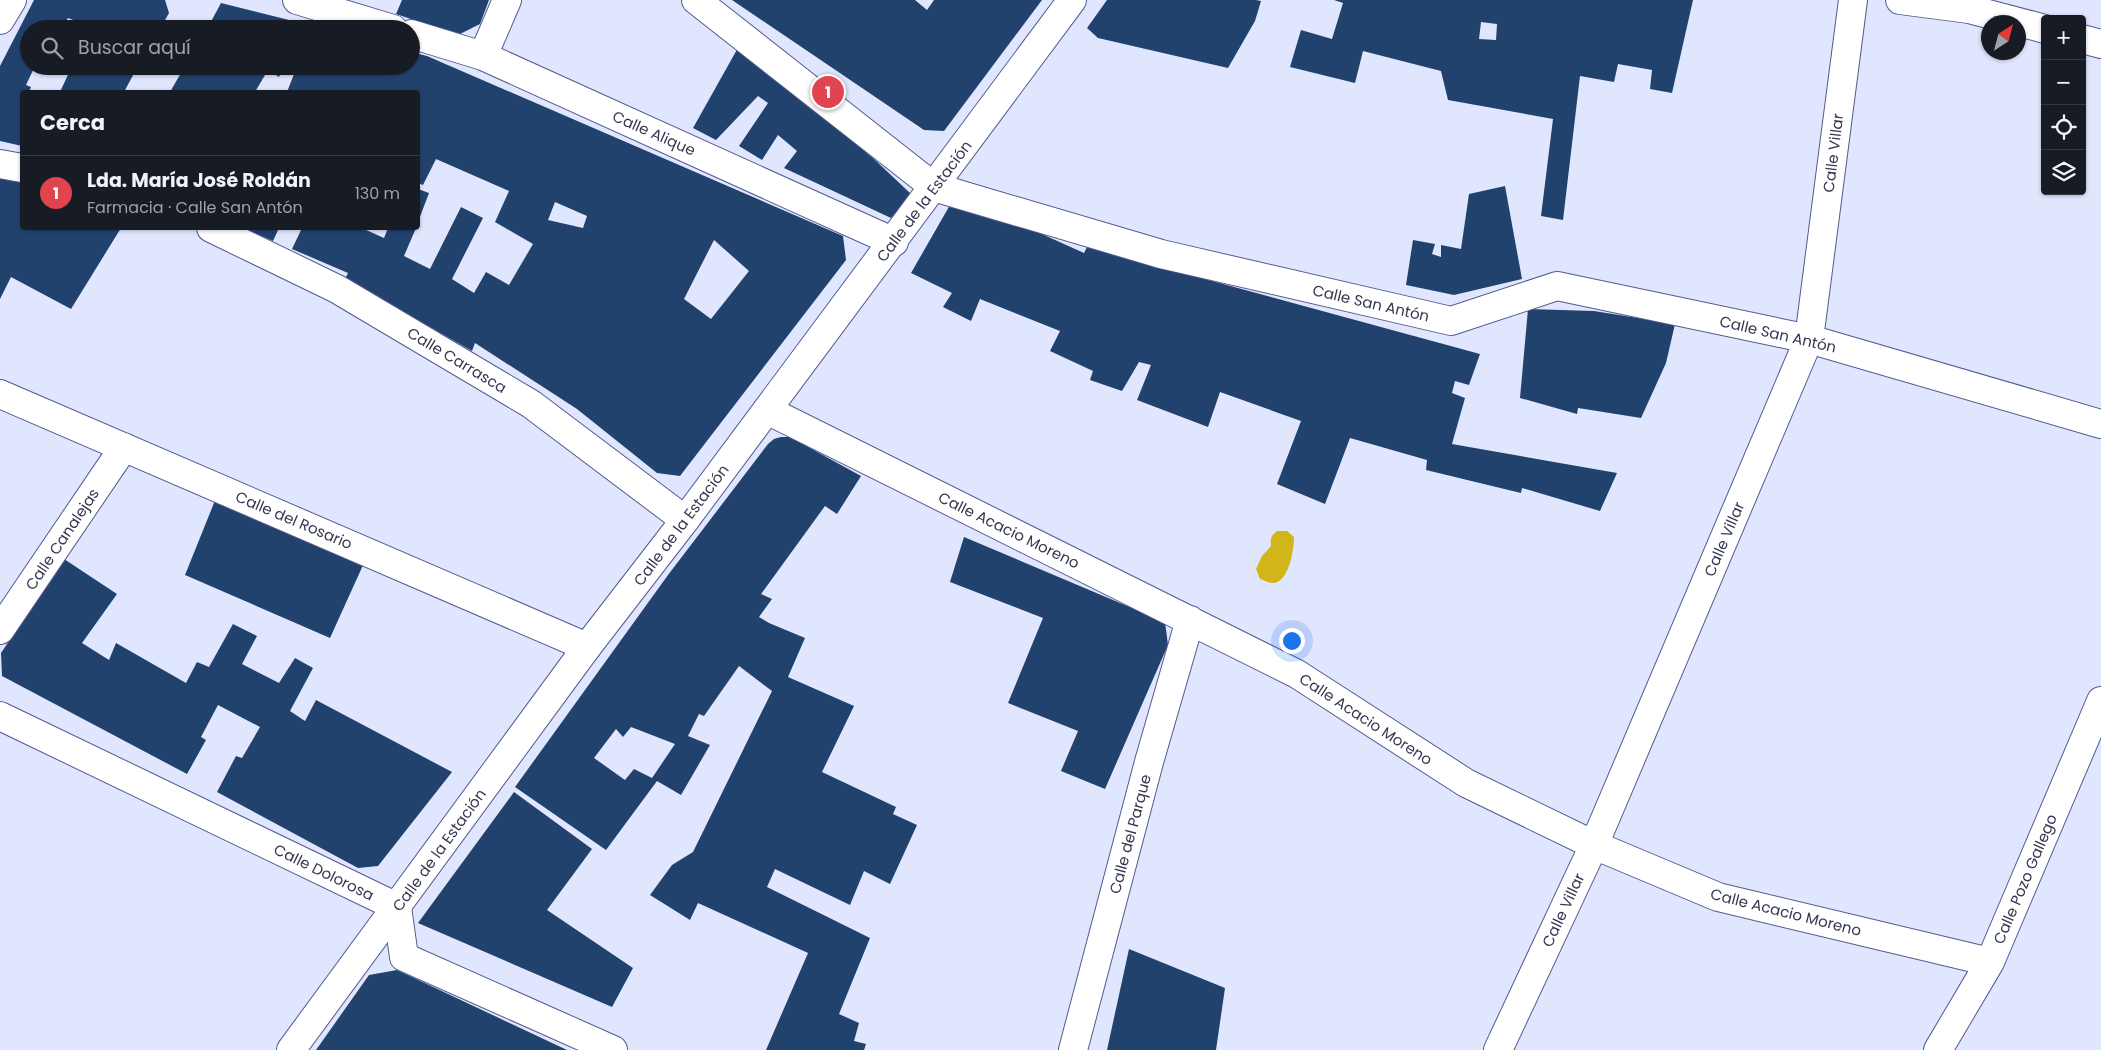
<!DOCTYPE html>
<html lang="es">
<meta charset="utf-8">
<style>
:root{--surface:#171b24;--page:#242831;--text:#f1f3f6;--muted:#9ea1a6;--line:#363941;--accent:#89771c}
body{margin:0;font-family:Poppins,sans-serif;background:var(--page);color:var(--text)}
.controls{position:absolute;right:15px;top:15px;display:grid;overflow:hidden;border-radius:5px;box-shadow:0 1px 4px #0004}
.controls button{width:45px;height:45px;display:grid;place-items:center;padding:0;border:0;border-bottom:1px solid var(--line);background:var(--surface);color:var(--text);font:25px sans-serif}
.compass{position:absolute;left:1981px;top:15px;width:45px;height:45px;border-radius:50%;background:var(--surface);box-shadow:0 1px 4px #0004;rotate:36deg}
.you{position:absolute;left:1291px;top:640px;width:18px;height:18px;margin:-12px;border:4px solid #fff;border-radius:50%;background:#1a73e8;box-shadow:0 0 0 8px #1a73e833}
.badge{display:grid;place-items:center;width:32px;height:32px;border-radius:50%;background:var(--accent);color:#fff;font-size:16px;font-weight:700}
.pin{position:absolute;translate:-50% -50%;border:2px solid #fff;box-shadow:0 1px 5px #0006}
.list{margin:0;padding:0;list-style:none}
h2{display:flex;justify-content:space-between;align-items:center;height:65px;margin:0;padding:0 20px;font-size:21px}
h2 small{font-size:16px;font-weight:400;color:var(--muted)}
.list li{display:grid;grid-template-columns:32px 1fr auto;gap:15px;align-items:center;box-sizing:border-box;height:75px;padding:0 20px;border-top:1px solid var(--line)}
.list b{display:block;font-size:19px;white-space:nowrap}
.list p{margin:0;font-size:16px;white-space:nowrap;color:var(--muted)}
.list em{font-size:16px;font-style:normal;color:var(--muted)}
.icon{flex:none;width:28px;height:28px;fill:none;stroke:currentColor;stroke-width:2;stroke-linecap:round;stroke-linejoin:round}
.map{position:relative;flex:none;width:2101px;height:1050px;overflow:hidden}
.search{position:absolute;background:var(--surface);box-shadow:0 1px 4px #0004;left:20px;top:20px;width:400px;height:55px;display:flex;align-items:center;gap:12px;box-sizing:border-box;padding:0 18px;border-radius:28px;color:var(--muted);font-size:19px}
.panel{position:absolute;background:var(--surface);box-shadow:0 1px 4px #0004;left:20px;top:90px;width:400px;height:140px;border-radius:5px}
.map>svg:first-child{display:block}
</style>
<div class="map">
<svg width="2101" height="1050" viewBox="0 0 2101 1050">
<rect width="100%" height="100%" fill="#e1e6ff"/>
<path fill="#d2b619" d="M1277 531H1287L1294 537C1294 549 1289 584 1272 583 1268 583 1264 580 1260 579L1256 569 1262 556 1271 546C1270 538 1271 536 1277 531Z"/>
<path fill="#22426e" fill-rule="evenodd" d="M34 0H165L169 13 160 29H88L89 26 68 18 62 28 57 24 54 29H29V66H35L26 85 31 87 29 92H22V146L0 141V66Z
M402 0H489L480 24 458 35 396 14Z
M732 0H915L927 10 934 0H1042L944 131 924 130Z
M1107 0H1256L1261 1 1255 21 1228 68 1098 38 1087 28Z
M1334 0H1693L1672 93 1650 89 1652 70 1618 64 1614 82 1580 76 1563 220 1541 216 1553 119 1448 100 1441 71 1363 51 1355 83 1290 67 1301 30 1332 39 1343 3ZM1481 22 1497 24 1496 40 1479 39Z
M221 3 313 26 321 29H207Z
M739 46 874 159 911 194 891 218 784 168 797 151 778 135 762 160 739 146 768 103 758 96 716 140 693 128Z
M411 52 427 56 843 236 846 260 680 476 657 473 577 409 475 343 472 351 345 279 348 273 292 249 302 228H365L364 229 384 238 388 228H416L404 256 430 269 461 207 483 218 452 279 474 293 486 272 509 285 533 244 495 222 509 191 436 159 423 185 418 183V156L420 152 418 151V92H287L296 69 289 66H411ZM555 202 587 216 583 228 548 220ZM714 240 749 271 711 319 684 299Z
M72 66H138L124 92H60Z
M185 66H284L279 77 268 70 255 92H170Z
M0 174 22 180V228H121L71 309 11 277 0 299Z
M1505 186 1522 279 1454 295 1406 285 1413 240 1435 244 1432 254 1441 257V245L1461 249 1469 194Z
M418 189 429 193 418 222Z
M950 205 1024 226 1084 253 1087 247 1480 354 1469 385 1455 381 1452 393 1465 398 1452 444 1617 473 1600 511 1522 488 1521 493 1426 470 1427 460 1350 438 1325 504 1277 484 1301 421 1220 392 1208 427 1137 400 1151 365 1139 362 1122 391 1090 380 1093 371 1050 351 1060 331 980 299 971 321 943 307 952 293 911 273Z
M242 228H279L273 241Z
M1528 309 1594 311 1675 324 1666 363 1641 418 1578 408 1577 414 1520 398Z
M781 437H790L861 476 837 514 825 506 761 594 772 599 759 617 769 623 805 638 788 677 854 706 822 772 896 807 893 814 917 825 890 884 864 871 850 905 775 869 767 887 870 938 839 1014 859 1023 854 1041 866 1044 864 1050H766L808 953 698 903 690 920 650 895 672 865 693 852 772 691 739 666 704 716 699 714 688 736 710 745 681 795 657 781 606 850 515 787 668 575 768 444 774 439ZM631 727 675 744 652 778 634 769 625 780 594 758 616 729 623 737Z
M216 498 364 563 330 638 185 575Z
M964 537 1165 622 1168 645 1105 789 1061 771 1078 731 1008 703 1043 618 950 582Z
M64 559 117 594 82 643 109 660 116 643 186 683 197 662 209 667 233 624 257 636 242 664 279 683 295 658 313 668 290 711 305 721 316 700 452 772 378 866 358 868 217 792 236 756 242 758 260 727 218 705 201 737 206 740 187 774 2 676 1 653Z
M514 792 592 849 547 910 633 968 612 1007 418 923Z
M1129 949 1225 988 1216 1050H1107Z
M397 970 567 1050H316L369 975Z"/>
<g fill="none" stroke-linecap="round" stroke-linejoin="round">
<defs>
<path id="minor" d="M297 0 393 29
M696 0 934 187 1161 254 1451 321 1557 286 1809 339 2101 424
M1900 0 1969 9 2045 29
M0 20 12 0
M411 34 483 56 894 242
M2082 39 2101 44
M483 56 507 0
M0 164 22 168
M211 228 337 289 531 404 685 520
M0 394 587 647
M767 410 1297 674 1466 783 1594 845 1718 897 1990 962
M0 630 124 447
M0 716 397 907 404 957 613 1050
M1073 1050 1149 762 1190 620
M1498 1050 1594 845 1809 339 1853 0
M1938 1050 1990 962 2101 701"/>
<path id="tertiary" d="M291 1050 587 647 685 520 1072 0"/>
</defs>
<use href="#minor" stroke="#535a8f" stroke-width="30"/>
<use href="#tertiary" stroke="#535a8f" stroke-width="30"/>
<use href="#minor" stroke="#fff" stroke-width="28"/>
<use href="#tertiary" stroke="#fff" stroke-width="28"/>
</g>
<g text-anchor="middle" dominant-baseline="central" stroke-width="5" stroke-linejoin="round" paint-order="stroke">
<g font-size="15" fill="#343850" stroke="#fff">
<text transform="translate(654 133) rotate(24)">Calle Alique</text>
<text transform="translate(1833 153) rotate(-83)">Calle Villar</text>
<text transform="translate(924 201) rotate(-53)">Calle de la Estación</text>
<text transform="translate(1371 303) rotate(13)">Calle San Antón</text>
<text transform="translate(1778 334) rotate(13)">Calle San Antón</text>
<text transform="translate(457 360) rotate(31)">Calle Carrasca</text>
<text transform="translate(294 520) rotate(23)">Calle del Rosario</text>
<text transform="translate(681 525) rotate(-53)">Calle de la Estación</text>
<text transform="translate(1009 530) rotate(26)">Calle Acacio Moreno</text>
<text transform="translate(62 539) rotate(-56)">Calle Canalejas</text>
<text transform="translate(1724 539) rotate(-67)">Calle Villar</text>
<text transform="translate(1366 719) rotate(33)">Calle Acacio Moreno</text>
<text transform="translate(1130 834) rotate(-75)">Calle del Parque</text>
<text transform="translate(439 850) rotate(-54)">Calle de la Estación</text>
<text transform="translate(324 872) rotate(26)">Calle Dolorosa</text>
<text transform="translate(2025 879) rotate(-67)">Calle Pozo Gallego</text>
<text transform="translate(1563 910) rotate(-65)">Calle Villar</text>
<text transform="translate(1786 912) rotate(14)">Calle Acacio Moreno</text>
</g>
</g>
</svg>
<div class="controls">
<button>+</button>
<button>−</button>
<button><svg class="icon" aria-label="locate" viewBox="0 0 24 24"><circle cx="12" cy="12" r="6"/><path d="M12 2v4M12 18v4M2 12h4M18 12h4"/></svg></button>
<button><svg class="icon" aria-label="layers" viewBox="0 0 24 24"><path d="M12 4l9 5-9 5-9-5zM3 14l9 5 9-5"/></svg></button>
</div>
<svg class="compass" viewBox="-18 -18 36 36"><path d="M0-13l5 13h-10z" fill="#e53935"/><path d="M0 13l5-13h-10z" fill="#9ea1a6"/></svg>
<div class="you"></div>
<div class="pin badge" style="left:828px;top:92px;background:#e0444e">1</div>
<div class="search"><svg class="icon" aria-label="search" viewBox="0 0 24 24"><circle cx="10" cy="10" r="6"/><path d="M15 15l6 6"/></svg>Buscar aquí</div>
<section class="panel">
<h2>Cerca<small></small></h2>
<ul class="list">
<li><span class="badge" style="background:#e0444e">1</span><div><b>Lda. María José Roldán</b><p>Farmacia · Calle San Antón</p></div><em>130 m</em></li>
</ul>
</section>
</div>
